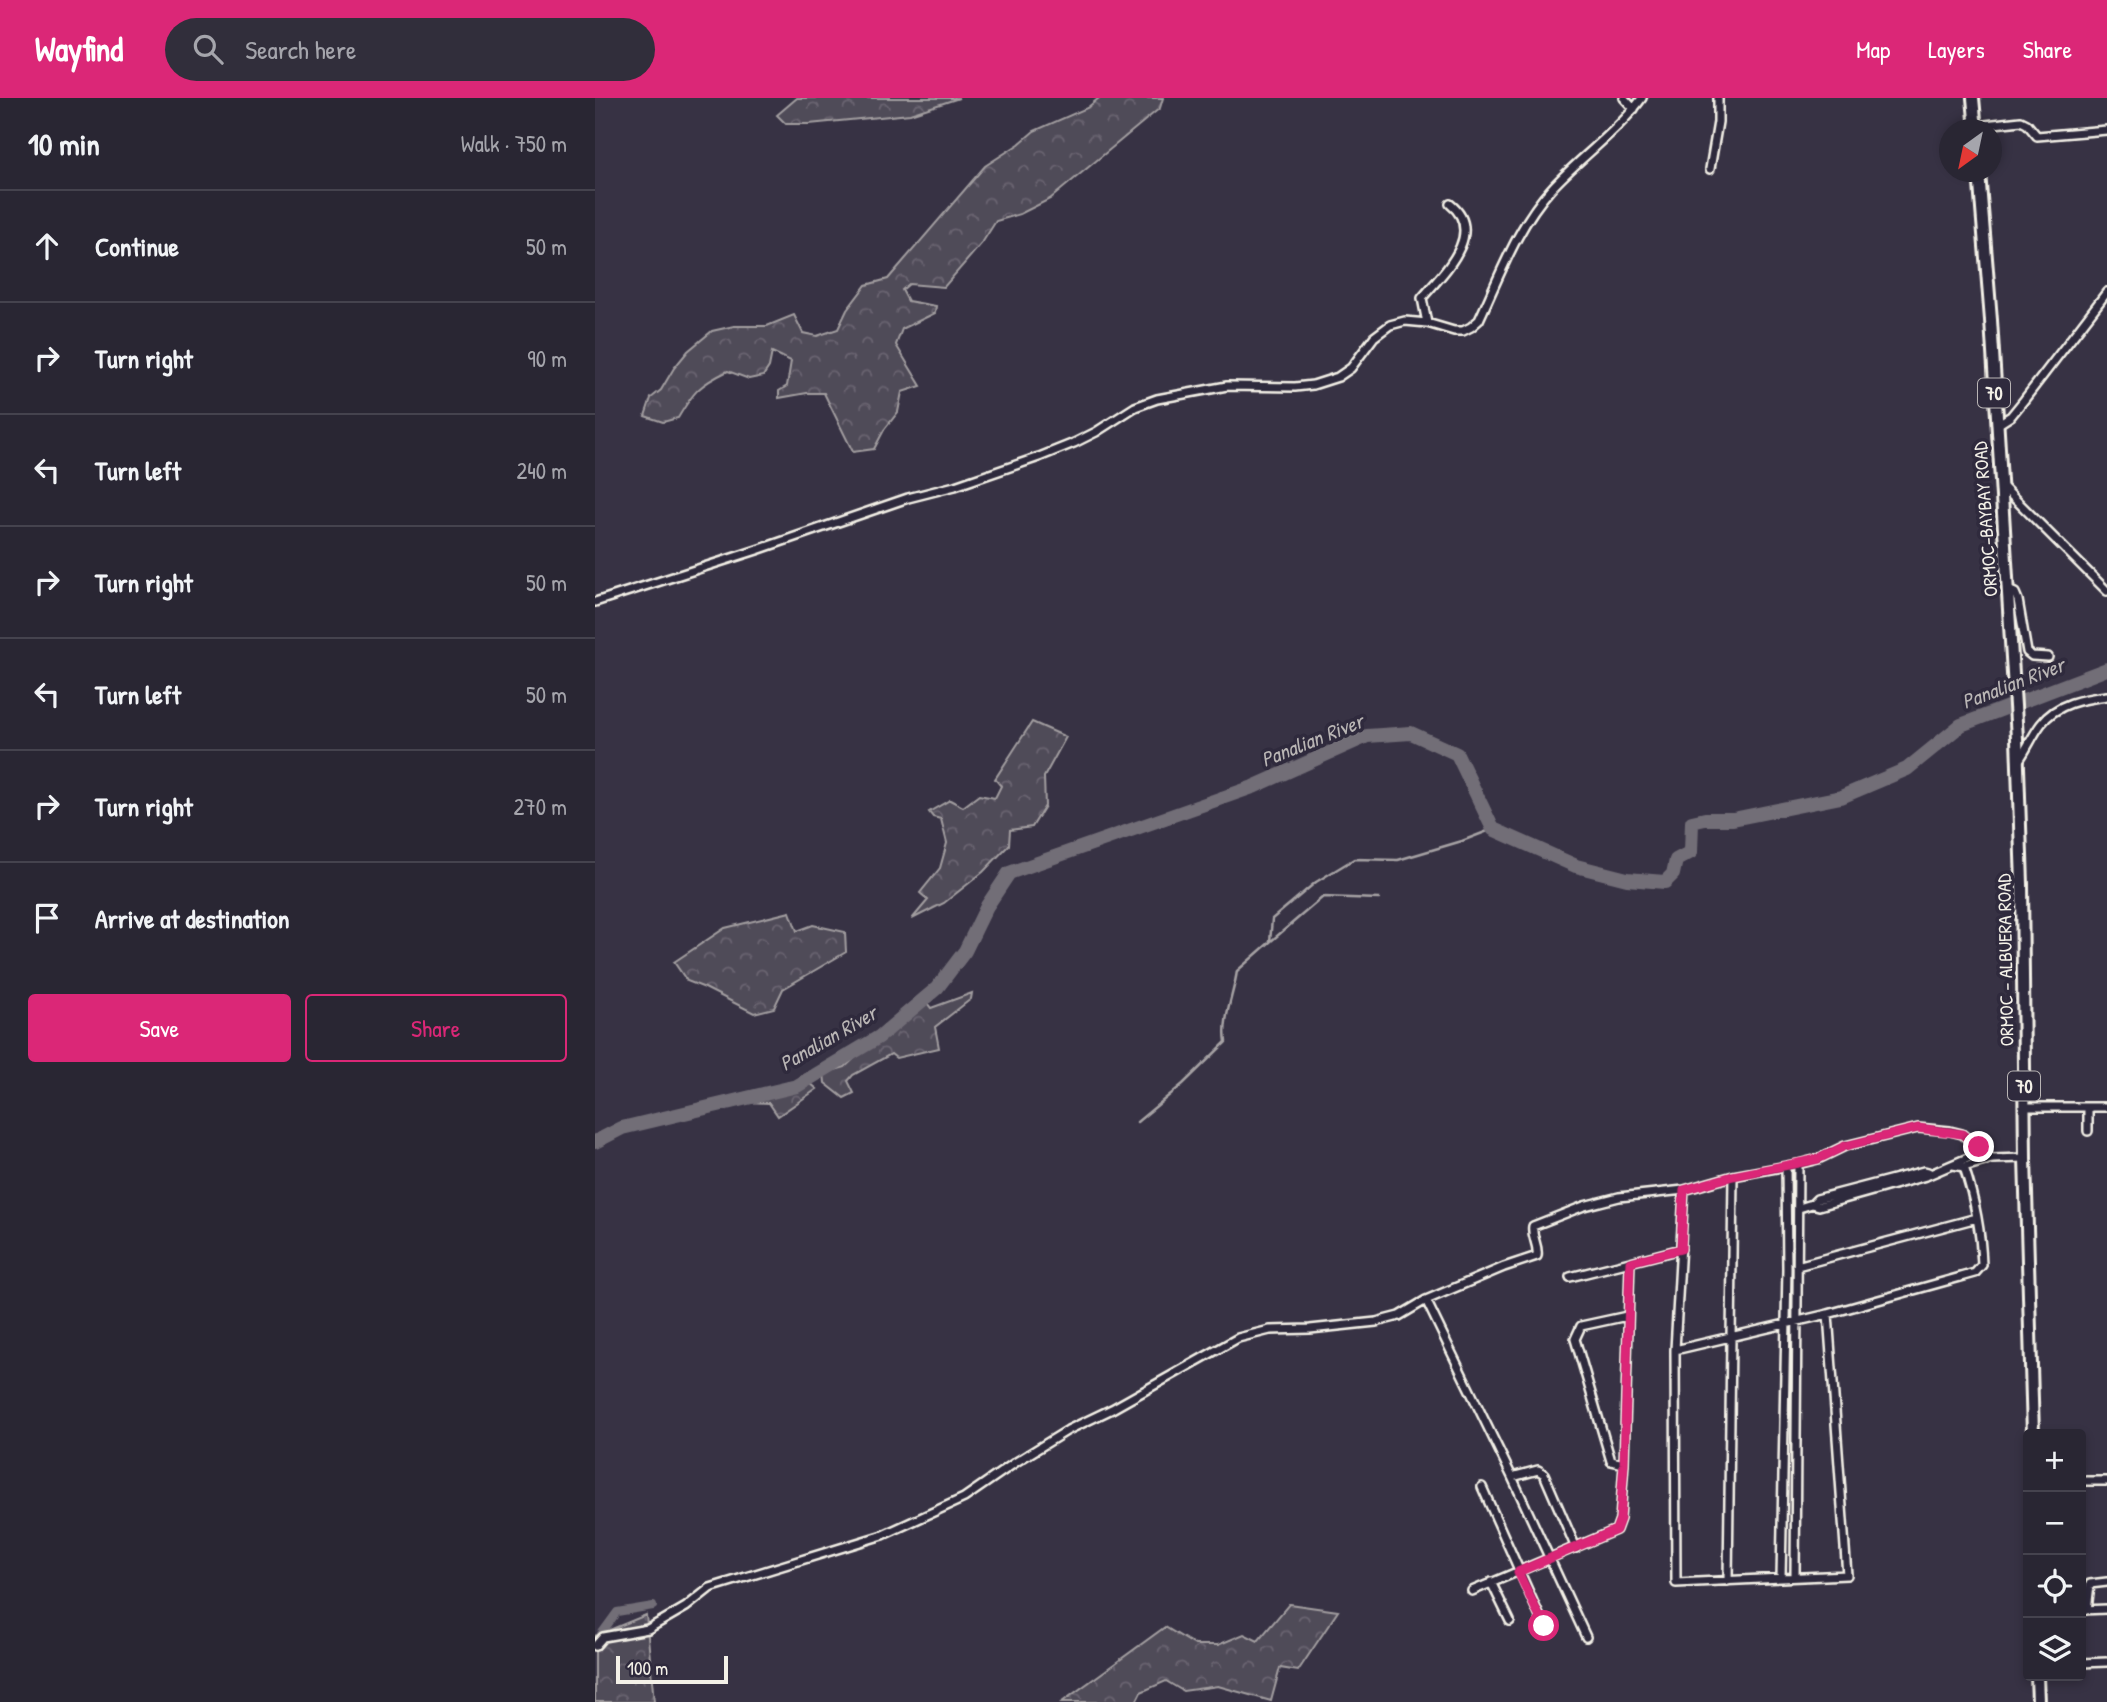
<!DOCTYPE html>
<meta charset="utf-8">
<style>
:root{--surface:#292633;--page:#312e3b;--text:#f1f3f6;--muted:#a5a5ac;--line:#45434e;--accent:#db2777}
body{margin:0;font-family:"Patrick Hand",sans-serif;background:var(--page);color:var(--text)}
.controls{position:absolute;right:21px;bottom:21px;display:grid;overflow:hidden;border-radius:7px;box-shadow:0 4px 10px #0003}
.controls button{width:63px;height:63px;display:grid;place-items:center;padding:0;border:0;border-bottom:2px solid var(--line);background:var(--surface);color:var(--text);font:35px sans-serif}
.compass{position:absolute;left:1344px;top:21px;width:63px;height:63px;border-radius:50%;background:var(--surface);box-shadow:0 4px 10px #0003;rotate:213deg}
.scale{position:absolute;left:21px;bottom:18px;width:112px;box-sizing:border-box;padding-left:7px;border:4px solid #f4f1e8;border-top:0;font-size:19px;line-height:24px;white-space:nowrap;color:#f4f1e8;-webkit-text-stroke:5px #2f2a3d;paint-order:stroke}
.stop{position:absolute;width:21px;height:21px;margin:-16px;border:5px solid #db2777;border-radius:50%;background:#fff}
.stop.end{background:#db2777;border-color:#fff;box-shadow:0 2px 7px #0008}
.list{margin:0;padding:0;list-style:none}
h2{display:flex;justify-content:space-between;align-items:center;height:91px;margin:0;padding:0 28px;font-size:30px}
h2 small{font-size:23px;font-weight:400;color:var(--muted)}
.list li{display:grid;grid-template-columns:46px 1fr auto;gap:21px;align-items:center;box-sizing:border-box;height:112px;padding:0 28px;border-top:2px solid var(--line)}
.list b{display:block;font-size:26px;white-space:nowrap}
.list em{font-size:23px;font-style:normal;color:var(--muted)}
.actions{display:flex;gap:14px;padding:21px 28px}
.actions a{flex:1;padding:16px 0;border:2px solid var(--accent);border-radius:7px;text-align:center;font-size:24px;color:var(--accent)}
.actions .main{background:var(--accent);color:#fff}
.icon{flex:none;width:38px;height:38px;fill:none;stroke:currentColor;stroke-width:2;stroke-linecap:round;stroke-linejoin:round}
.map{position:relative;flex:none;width:1512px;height:1604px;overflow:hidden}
header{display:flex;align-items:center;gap:42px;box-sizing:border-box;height:98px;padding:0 35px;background:var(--accent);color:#fff}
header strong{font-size:33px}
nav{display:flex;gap:38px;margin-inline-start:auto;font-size:24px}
.search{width:490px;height:63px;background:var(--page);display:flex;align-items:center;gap:18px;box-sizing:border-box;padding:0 24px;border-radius:38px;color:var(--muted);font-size:26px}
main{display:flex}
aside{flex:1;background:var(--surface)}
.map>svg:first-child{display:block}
</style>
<header>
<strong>Wayfind</strong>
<div class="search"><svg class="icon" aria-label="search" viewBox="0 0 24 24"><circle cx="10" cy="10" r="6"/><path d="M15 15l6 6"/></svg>Search here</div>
<nav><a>Map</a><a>Layers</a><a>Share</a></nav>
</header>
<main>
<aside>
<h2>10 min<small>Walk · 750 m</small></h2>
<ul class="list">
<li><svg class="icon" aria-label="ahead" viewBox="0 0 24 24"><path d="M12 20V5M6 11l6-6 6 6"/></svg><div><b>Continue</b></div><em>50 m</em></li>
<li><svg class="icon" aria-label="right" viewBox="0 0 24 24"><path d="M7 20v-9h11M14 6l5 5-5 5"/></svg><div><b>Turn right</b></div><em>90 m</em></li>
<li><svg class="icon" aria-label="left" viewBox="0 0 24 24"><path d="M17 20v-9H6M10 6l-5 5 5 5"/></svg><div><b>Turn left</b></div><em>240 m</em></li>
<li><svg class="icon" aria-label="right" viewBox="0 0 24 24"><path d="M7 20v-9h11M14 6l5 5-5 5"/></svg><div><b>Turn right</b></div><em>50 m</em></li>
<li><svg class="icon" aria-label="left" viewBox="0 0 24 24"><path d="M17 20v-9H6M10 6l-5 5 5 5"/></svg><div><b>Turn left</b></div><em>50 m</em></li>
<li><svg class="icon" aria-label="right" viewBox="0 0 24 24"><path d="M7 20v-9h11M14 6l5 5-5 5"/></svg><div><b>Turn right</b></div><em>270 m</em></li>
<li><svg class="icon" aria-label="arrive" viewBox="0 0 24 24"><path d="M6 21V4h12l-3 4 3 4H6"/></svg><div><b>Arrive at destination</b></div></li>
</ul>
<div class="actions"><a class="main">Save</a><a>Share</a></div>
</aside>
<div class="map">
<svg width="1512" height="1604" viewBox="0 0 1512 1604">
<defs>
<pattern id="forest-crowns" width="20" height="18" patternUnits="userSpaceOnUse" patternTransform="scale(1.75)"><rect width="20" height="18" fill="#504b59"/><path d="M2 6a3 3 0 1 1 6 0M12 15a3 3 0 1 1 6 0" fill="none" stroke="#6a6571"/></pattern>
</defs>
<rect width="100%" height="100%" fill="#373244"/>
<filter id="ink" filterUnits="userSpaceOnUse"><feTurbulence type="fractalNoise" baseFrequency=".0143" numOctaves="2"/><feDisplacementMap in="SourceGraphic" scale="14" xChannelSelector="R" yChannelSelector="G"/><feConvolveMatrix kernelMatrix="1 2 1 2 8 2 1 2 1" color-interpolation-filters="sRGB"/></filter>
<g filter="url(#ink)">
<path fill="url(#forest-crowns)" stroke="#a29ea0" stroke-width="2" d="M202 0H364L315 16 214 26H191L182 17Z
M504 0H568L565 10 455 101 425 116 401 123 387 145 349 189 314 186 307 192 313 203 341 208 340 215 307 231 301 247 326 288 307 294 303 314 289 332 279 351 258 354 229 295H212L184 300V293L192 288 196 263 177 254 174 269 168 278 154 281 133 273C104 287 99 293 83 320L68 324 50 318 56 300 66 292 79 270 93 253 117 233 139 228H172L199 217 208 235 222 238 243 231 252 212 271 187 293 181 390 68 424 46 439 33 492 10Z
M437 624 471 639 449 679 450 708 437 729 415 732 414 747 388 774 349 805 317 821 333 802 325 795 345 770 352 745 346 721 338 719 334 714 355 702 368 709 384 697 400 700 406 688 400 681Z
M195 814 202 833 218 827 250 834 251 854 188 891 179 910 159 915 110 890 92 883 79 864 130 830Z
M377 895 376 901 340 929 344 950 301 960 296 956 258 977 253 983 259 995 249 1000 230 985 229 975 250 969 284 937 316 914 326 897 336 910Z
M193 984 215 985 222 991 183 1018 174 1005 151 1004 149 1001 183 994Z
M694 1506 743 1513 703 1573 685 1570 676 1603 623 1588 588 1593 571 1583 546 1594 541 1604H467L570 1529 600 1547H623L649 1536 663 1543Z
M51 1517 59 1604H0V1538Z"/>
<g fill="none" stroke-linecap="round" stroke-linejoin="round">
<path stroke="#a6a2a4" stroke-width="2.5" d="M675 844 728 799 784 801
M542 1024 588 986 631 944C627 921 639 896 642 873L675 844 677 821 721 784 759 761 803 762 867 743 898 731
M0 1542 6 1536"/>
<path stroke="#726e77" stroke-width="8" d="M6 1536 22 1514 58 1508"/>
<path stroke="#726e77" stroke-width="14" d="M0 1044 27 1030 202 988 284 939 342 890 370 853 392 808 414 775 658 689 772 638 816 635 862 656 898 731 981 768 1032 781 1070 784 1078 776 1081 762 1096 754 1097 724 1110 721H1138L1246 699 1312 671 1366 627 1512 571"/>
<defs>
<path id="minor" d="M1029 0 1039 11
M1381 28 1426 23 1432 26 1442 38 1512 32
M1115 71 1123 24V0
M832 225 827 200C847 176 892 135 855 106
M1402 327 1416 318 1429 302 1512 194
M1406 387 1512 493
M1413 492 1420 495 1423 502 1432 554 1437 558 1453 559
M0 504 162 452 313 400 360 388 444 359 479 345 501 334 540 309 562 301 632 288 700 289 718 287 743 279 756 270 779 239 795 227 810 223 832 225 859 233H868L876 229 884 222C905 177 923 127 956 91 985 59 1022 35 1047 0
M1422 665C1431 653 1437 638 1446 626 1462 605 1488 601 1512 598
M1429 1009H1512
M1493 1009V1033
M1369 1069 1397 1061 1430 1060
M1089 1092 1080 1252 1081 1485 1252 1477 1233 1216
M1217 1106 1222 1101 1329 1073 1333 1074
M1204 1110 1217 1106 1224 1108 1331 1078 1375 1059 1391 1063
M1202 1168 1382 1120
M975 1179 1035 1164
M831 1202 917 1379 991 1539
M1080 1252 1233 1216 1380 1175 1387 1167C1386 1133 1380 1102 1369 1069L1358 1067
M1029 1366 1016 1363 980 1241 986 1228 1032 1218
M917 1379 943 1372 949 1376 981 1450
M1486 1383H1512
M887 1389 949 1528
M1200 1479 1203 1066
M1186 1480 1192 1171 1191 1068
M1133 1483 1138 1078
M896 1484 915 1523
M877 1493 1021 1432 1025 1421 1029 1366 1035 1164 1086 1151
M1486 1512 1512 1511
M1492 1512 1495 1486 1512 1484
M0 1548 8 1539 53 1531 91 1509 115 1490 288 1437 369 1400 421 1364 473 1332 517 1311 643 1240 675 1232 715 1231 781 1224 804 1218 831 1202 909 1169 942 1158C944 1147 936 1139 938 1128L989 1108 1024 1099 1089 1092 1138 1078 1203 1066 1223 1061 1250 1048 1323 1030 1355 1033 1367 1036 1397 1061
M1486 1565 1512 1564"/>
<path id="trunk" d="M1378 0 1381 32
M1384 74 1396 222 1422 640 1427 786 1430 1060 1438 1336
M1442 1578 1443 1604"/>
</defs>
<use href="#minor" stroke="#f4f1e8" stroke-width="12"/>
<use href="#trunk" stroke="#f4f1e8" stroke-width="16"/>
<use href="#minor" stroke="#2f2a3d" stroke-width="7"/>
<use href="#trunk" stroke="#2f2a3d" stroke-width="10"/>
</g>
</g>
<g fill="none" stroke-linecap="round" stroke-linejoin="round" filter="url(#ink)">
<path stroke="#db2777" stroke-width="9" d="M949 1528 923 1474 1021 1432 1025 1421 1029 1366 1035 1164 1086 1151 1089 1092 1138 1078 1223 1061 1250 1048 1323 1030 1367 1036 1384 1049"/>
</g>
<g text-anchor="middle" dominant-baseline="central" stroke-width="7" stroke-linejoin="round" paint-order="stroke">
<g fill="#2f2a3d" stroke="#b9b5b5" stroke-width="2">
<rect x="1383" y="280.5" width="32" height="29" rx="5"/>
<rect x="1413" y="973.5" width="32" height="29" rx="5"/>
</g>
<g font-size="18" font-weight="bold" fill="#f4f1e8">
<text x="1399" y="295">70</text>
<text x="1429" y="988">70</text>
</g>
<g font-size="19" fill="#f4f1e8" stroke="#2f2a3d">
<text transform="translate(1390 421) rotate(-94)">ORMOC-BAYBAY ROAD</text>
<text transform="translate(1410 862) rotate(-91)">ORMOC – ALBUERA ROAD</text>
</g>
<g font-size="21" font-style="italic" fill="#bab6b5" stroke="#2f2a3d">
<text transform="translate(1418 585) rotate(-21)">Panalian River</text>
<text transform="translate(717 642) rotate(-22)">Panalian River</text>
<text transform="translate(233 940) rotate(-30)">Panalian River</text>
</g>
</g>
</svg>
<div class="controls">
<button>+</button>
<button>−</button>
<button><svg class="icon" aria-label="locate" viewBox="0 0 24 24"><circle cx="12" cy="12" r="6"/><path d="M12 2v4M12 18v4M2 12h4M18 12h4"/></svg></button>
<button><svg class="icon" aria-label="layers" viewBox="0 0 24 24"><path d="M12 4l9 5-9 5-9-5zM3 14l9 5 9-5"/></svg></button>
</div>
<svg class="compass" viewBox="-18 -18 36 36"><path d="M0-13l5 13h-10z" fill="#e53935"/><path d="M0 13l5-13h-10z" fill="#a5a5ac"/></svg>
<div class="scale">100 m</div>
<div class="stop" style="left:949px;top:1528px"></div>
<div class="stop end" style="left:1384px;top:1049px"></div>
</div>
</main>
